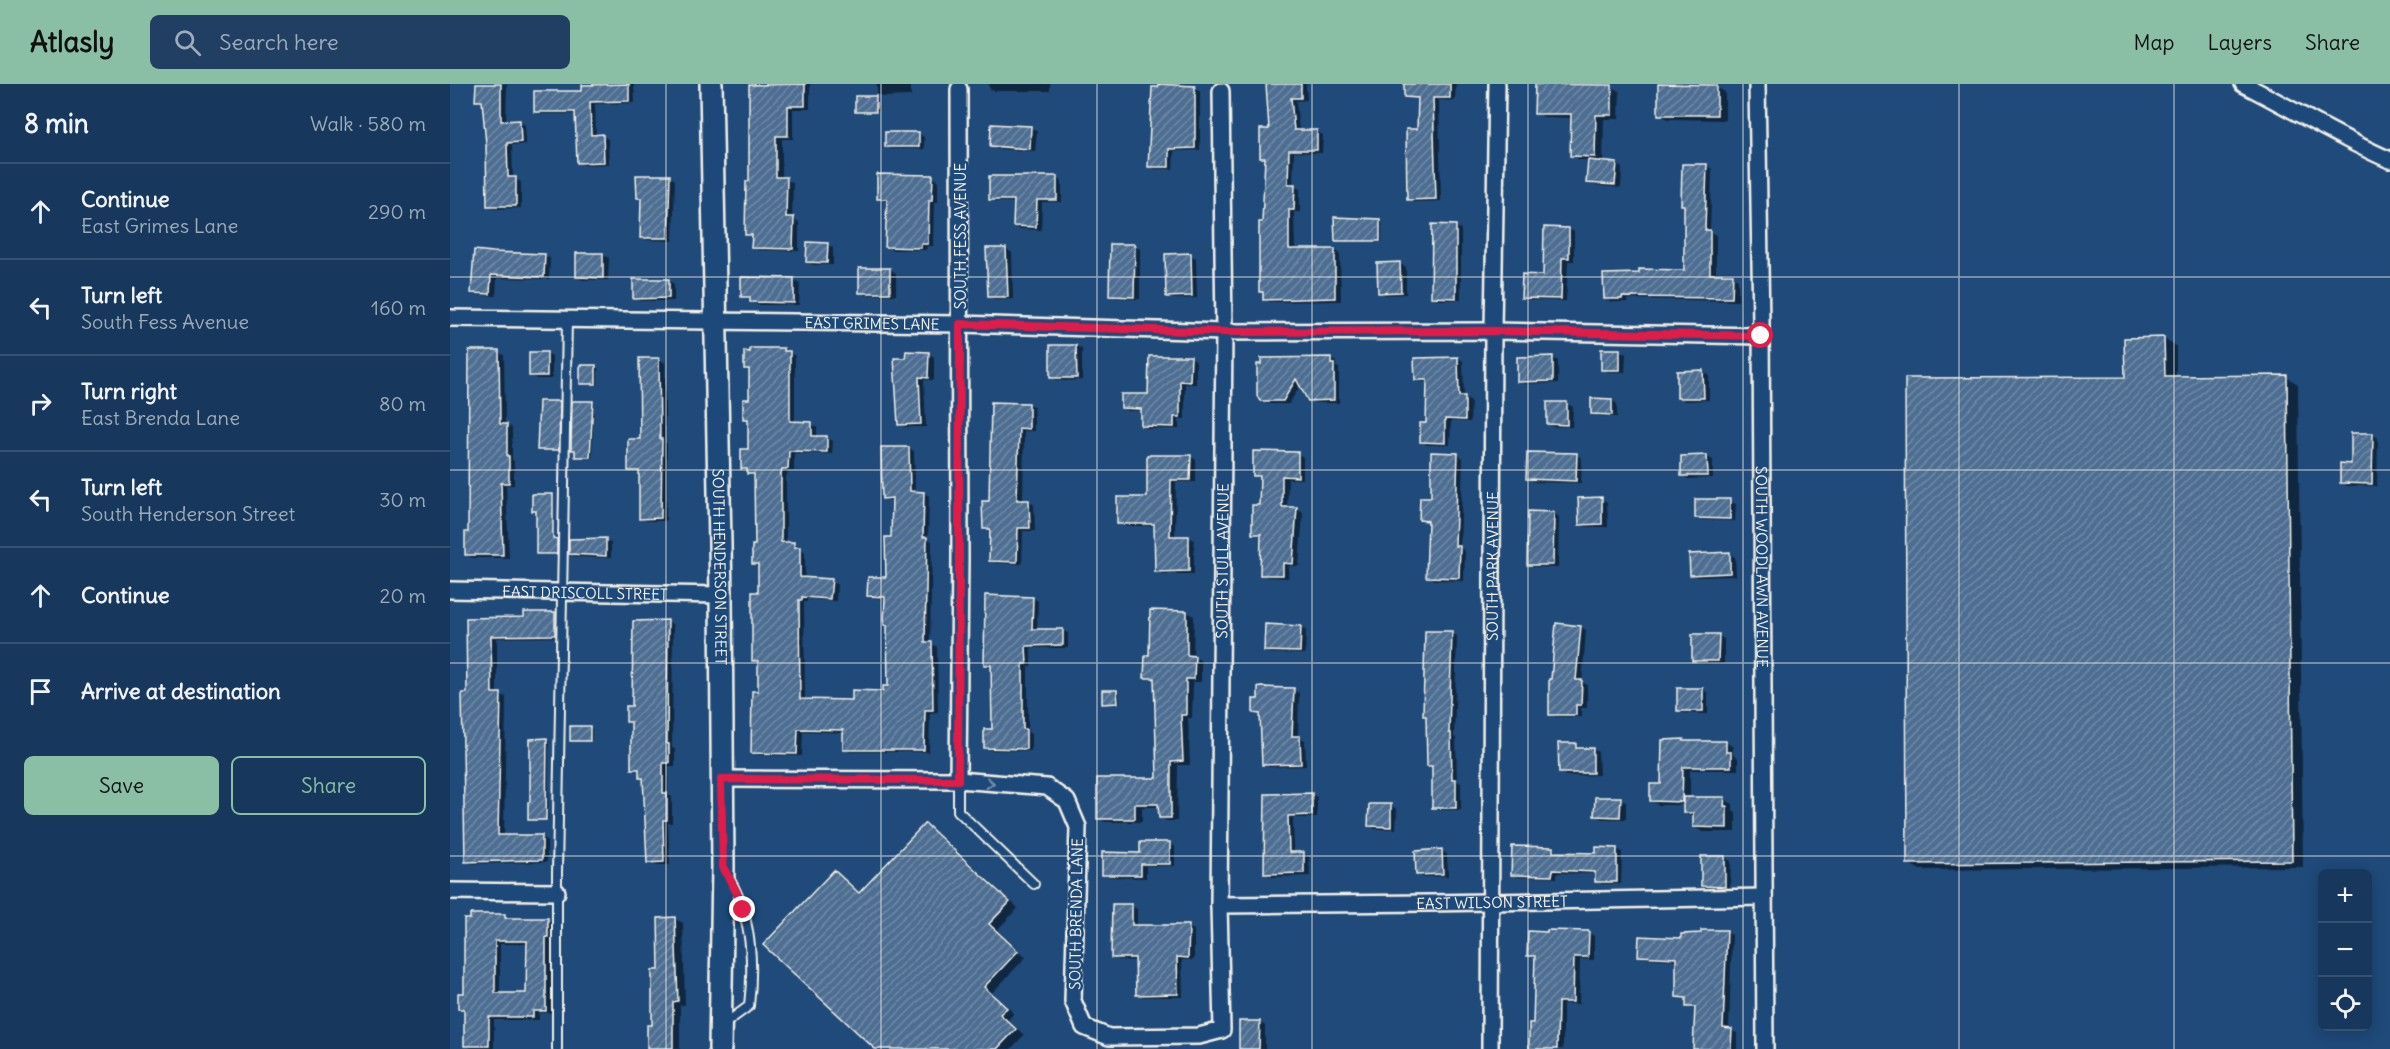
<!DOCTYPE html>
<meta charset="utf-8">
<style>
:root{--surface:#17385c;--page:#203f62;--text:#f1f3f6;--muted:#9eacbb;--line:#365272;--accent:#8abfa5}
body{margin:0;font-family:Delius,sans-serif;background:var(--page);color:var(--text)}
.controls{position:absolute;right:18px;bottom:18px;display:grid;overflow:hidden;border-radius:9px;box-shadow:0 3px 15px #0003}
.controls button{width:54px;height:54px;display:grid;place-items:center;padding:0;border:0;border-bottom:2px solid var(--line);background:var(--surface);color:var(--text);font:30px sans-serif}
.stop{position:absolute;width:18px;height:18px;margin:-14px;border:4px solid #e11d48;border-radius:50%;background:#fff}
.stop.end{background:#e11d48;border-color:#fff;box-shadow:0 2px 6px #0008}
.list{margin:0;padding:0;list-style:none}
h2{display:flex;justify-content:space-between;align-items:center;height:78px;margin:0;padding:0 24px;font-size:26px}
h2 small{font-size:20px;font-weight:400;color:var(--muted)}
.list li{display:grid;grid-template-columns:39px 1fr auto;gap:18px;align-items:center;box-sizing:border-box;height:96px;padding:0 24px;border-top:2px solid var(--line)}
.list b{display:block;font-size:22px;white-space:nowrap}
.list p{margin:0;font-size:20px;white-space:nowrap;color:var(--muted)}
.list em{font-size:20px;font-style:normal;color:var(--muted)}
.actions{display:flex;gap:12px;padding:18px 24px}
.actions a{flex:1;padding:14px 0;border:2px solid var(--accent);border-radius:9px;text-align:center;font-size:21px;color:var(--accent)}
.actions .main{background:var(--accent);color:#111}
.icon{flex:none;width:33px;height:33px;fill:none;stroke:currentColor;stroke-width:2;stroke-linecap:round;stroke-linejoin:round}
.map{position:relative;flex:none;width:1940px;height:965px;overflow:hidden}
header{display:flex;align-items:center;gap:36px;box-sizing:border-box;height:84px;padding:0 30px;background:var(--accent);color:#111}
header strong{font-size:28px}
nav{display:flex;gap:33px;margin-inline-start:auto;font-size:21px}
.search{width:420px;height:54px;background:var(--page);display:flex;align-items:center;gap:15px;box-sizing:border-box;padding:0 21px;border-radius:9px;color:var(--muted);font-size:22px}
main{display:flex}
aside{flex:1;background:var(--surface)}
.map>svg:first-child{display:block}
</style>
<header>
<strong>Atlasly</strong>
<div class="search"><svg class="icon" aria-label="search" viewBox="0 0 24 24"><circle cx="10" cy="10" r="6"/><path d="M15 15l6 6"/></svg>Search here</div>
<nav><a>Map</a><a>Layers</a><a>Share</a></nav>
</header>
<main>
<aside>
<h2>8 min<small>Walk · 580 m</small></h2>
<ul class="list">
<li><svg class="icon" aria-label="ahead" viewBox="0 0 24 24"><path d="M12 20V5M6 11l6-6 6 6"/></svg><div><b>Continue</b><p>East Grimes Lane</p></div><em>290 m</em></li>
<li><svg class="icon" aria-label="left" viewBox="0 0 24 24"><path d="M17 20v-9H6M10 6l-5 5 5 5"/></svg><div><b>Turn left</b><p>South Fess Avenue</p></div><em>160 m</em></li>
<li><svg class="icon" aria-label="right" viewBox="0 0 24 24"><path d="M7 20v-9h11M14 6l5 5-5 5"/></svg><div><b>Turn right</b><p>East Brenda Lane</p></div><em>80 m</em></li>
<li><svg class="icon" aria-label="left" viewBox="0 0 24 24"><path d="M17 20v-9H6M10 6l-5 5 5 5"/></svg><div><b>Turn left</b><p>South Henderson Street</p></div><em>30 m</em></li>
<li><svg class="icon" aria-label="ahead" viewBox="0 0 24 24"><path d="M12 20V5M6 11l6-6 6 6"/></svg><div><b>Continue</b></div><em>20 m</em></li>
<li><svg class="icon" aria-label="arrive" viewBox="0 0 24 24"><path d="M6 21V4h12l-3 4 3 4H6"/></svg><div><b>Arrive at destination</b></div></li>
</ul>
<div class="actions"><a class="main">Save</a><a>Share</a></div>
</aside>
<div class="map">
<svg width="1940" height="965" viewBox="0 0 1940 965">
<defs>
<pattern id="building-hatch" width="6" height="6" patternUnits="userSpaceOnUse" patternTransform="scale(1.5)"><rect width="6" height="6" fill="#4d6e92"/><path d="M-1 1l2-2M0 6l6-6M5 7l2-2" fill="none" stroke="#708aa6"/></pattern>
</defs>
<rect width="100%" height="100%" fill="#1f4a7a"/>
<filter id="ink" filterUnits="userSpaceOnUse"><feTurbulence type="fractalNoise" baseFrequency=".0167" numOctaves="2"/><feDisplacementMap in="SourceGraphic" scale="12" xChannelSelector="R" yChannelSelector="G"/><feConvolveMatrix kernelMatrix="1 2 1 2 8 2 1 2 1" color-interpolation-filters="sRGB"/></filter>
<g filter="url(#ink)">
<path fill="#0007" fill-rule="evenodd" d="M27 0H57L56 39 69 38 75 41 76 60 62 61 63 94 71 98V124L44 125 39 121 37 59 33 20 27 16Z
M142 0H184L185 19 145 20 146 52H152L158 55 159 80 134 81 129 78 126 30H91L86 27 134 8Z
M307 0H360V25H343V55H332V95L343 98 342 135 349 138V167L308 166 303 163V154L296 150Z
M427 0H461V12L433 13 427 10Z
M539 0H600V7H545L539 4Z
M710 0H737L750 7V66L724 67 723 85H705L699 82Z
M818 0H856L857 16 846 17 849 47 867 48 873 51 872 69 844 68 843 102 850 105V128H844L845 167 885 166 890 169 891 217 820 218 814 215V209L811 207 816 76 811 73 821 47Z
M970 0H1006L1005 17 989 16 991 117 964 118 959 115 969 47Z
M1086 1 1162 3 1170 8 1169 35H1154L1153 79 1167 81 1172 84 1171 104 1143 101 1138 98 1139 76H1130L1122 71 1123 34 1094 33 1086 29Z
M1266 3 1275 8V36L1218 35 1209 30Z
M425 14 428 15V28L406 27Z
M581 44 587 47 585 67 547 65 542 62Z
M468 49 474 53V65H442L436 62Z
M1257 82 1262 85 1260 148 1266 151V191L1282 192 1288 195V217L1177 215 1178 218H1161L1155 215 1235 188V122L1233 121Z
M219 92 225 96 223 157 197 156 191 153 193 116 188 113Z
M482 93 488 96V118H484L483 162H477L476 166H442L436 162 438 118 428 114Z
M607 94 612 97V118H592L591 146 570 145 565 142 566 118H546L540 115Z
M930 136 932 138V158L886 156Z
M1006 142 1011 146V216H988L983 212Z
M1119 145 1124 148V177H1118L1116 217 1079 216 1073 213 1095 193Z
M378 160 383 164V181H363L358 177Z
M685 162 690 165V215L666 214 661 211Z
M556 165 562 169 563 215 545 216 539 212Z
M25 167 94 171 100 174 99 195 47 194 46 212 28 211 23 208Z
M153 171 159 174 158 196H133L127 193Z
M740 171 746 174 747 214 724 215 718 212Z
M950 180 956 183V210L935 211 929 208Z
M440 186 446 189V211H416L411 208Z
M218 196 224 200V217H190L184 214Z
M344 196 350 199 349 221H307L302 215 292 212Z
M1714 255 1726 262V294L1836 293 1848 300 1853 783 1470 786 1458 779 1676 294Z
M626 262 632 265V296L608 297 602 293Z
M333 265 345 272V339L361 340 367 343V353L377 354 383 357 382 370 344 369V387H338L336 394V460H344L355 468V495L381 497 387 500 386 517 357 515V518H354L355 617 404 618 435 608 440 603 436 515 424 514 419 511 437 495 443 455 444 417 433 414 459 364 464 367 465 409H474L479 412 478 455 482 457 480 559 487 563 488 628 480 629 479 668H400L394 665V649L353 647 352 672 308 671 302 668 310 609V580L304 577 309 483 303 479 306 462 304 392 293 384 300 367V337L294 334 301 317V287L295 284Z
M1170 267 1176 270 1175 288H1158L1153 285Z
M48 268 54 271 55 341 62 344V376L64 377V401H56L59 474H22L16 471Z
M96 269 102 272V295H87L81 292Z
M478 269 484 273V296H474L476 343H455L449 340 457 275Z
M741 273 746 277V300H735V335H729V345H698L692 342 693 327H678L672 323 700 312Z
M1102 273 1108 277V299L1074 300 1068 297Z
M1007 274 1013 277 1014 313 1021 317 1020 338 1001 337 1000 361H977L971 357 977 340 979 298H972L967 295Z
M191 275H209L215 279V358L217 360 216 437H197L191 434 190 389 180 386 192 357Z
M881 275 886 278V283L889 284V319H865L859 316 851 300 839 320H817L811 316 809 281Z
M146 283 148 284V301L132 300Z
M1253 288 1259 291V316L1235 317 1229 313Z
M1162 316 1167 320V333L1148 332 1143 329Z
M109 319 111 320V366H91L88 365Z
M142 319 144 320 142 374H129L126 373V366L122 365Z
M542 319 579 320 584 323V347H574L573 417H579L584 421 585 447H573L572 480 546 479 541 476 542 447 534 444 541 418Z
M1117 320 1123 323 1122 343H1104L1098 340Z
M1922 350 1928 354 1927 402H1897L1891 398Z
M848 370 853 373V395H838L837 424H847L853 428 849 482H839L838 494 817 493 811 490 812 453 803 449 810 422 811 394 804 391Z
M1126 370 1132 374 1131 399 1084 398 1078 394Z
M1008 371 1013 374 1010 464 1015 467 1014 497 984 496 978 492 980 439 971 436Z
M741 373 746 376V398H726L725 453H738L744 456V490H712L706 487V442H674L668 439 698 415Z
M1257 373 1263 376V394L1238 395 1233 391Z
M102 412 104 413V456L109 458V471H90L87 470V428L84 426Z
M1151 415 1157 418 1158 443H1136L1130 440Z
M1280 417 1286 420 1285 437 1252 436 1246 433Z
M1104 429 1109 433 1108 484 1084 483 1079 480Z
M155 456 161 459V474L126 473 120 470Z
M1279 470 1285 473 1286 492 1247 493 1241 490Z
M583 514 588 517 587 547 612 546 618 549V564H581V582L578 583V648L581 650V667L541 666 535 663 544 646 543 583 535 580Z
M737 528 744 532 743 572 751 577V598H743L742 634H738L740 681H728L727 737H717L710 733V723H692V738H655L648 734 708 696 706 597 696 593 701 572Z
M105 529 110 533V553L47 554V610L56 613 54 752 91 753 97 756V778L22 780 17 777 18 535 75 534Z
M217 537 223 541 222 664 225 665V682H218V711L222 713V739H218L220 781H204L198 778 194 695 191 693V687L183 684 182 640 177 637Z
M851 543 856 546 855 570 821 569 815 566Z
M1131 543 1136 546 1132 598 1137 601V624H1131V633H1106L1100 630Z
M1001 549 1007 552 1004 653 1006 654 1007 697 1011 699V726H989L983 723 984 685 978 681Z
M1268 551 1274 555V580L1249 579 1243 576Z
M843 606 849 609 848 653 855 656 856 682 819 683 813 680 810 632 805 628Z
M1253 606 1258 609V630L1234 629 1228 626Z
M667 607 669 608 670 620 654 619Z
M139 643 142 645V657L121 656Z
M97 656 99 657 98 736H82L79 735 82 720Z
M1213 657 1275 658 1283 663V671L1288 674V686H1240V714L1274 715 1283 720V727L1286 729V748H1253L1244 743V733L1234 728 1235 721H1209L1201 717 1212 701Z
M1126 660 1131 665H1143L1148 668 1149 691 1116 692 1110 688Z
M861 710 867 713V734H843L844 770 853 769 859 773 860 792 821 793 816 790V711Z
M1170 715 1176 718V735H1152L1146 731Z
M920 721 941 722 947 725 946 745H925L920 741Z
M475 741 484 746 568 824 547 846 576 873 542 909 564 929 558 936 574 951 561 965H427L384 788 411 809Z
M719 759 725 763V782H696V794L659 793 653 790Z
M1103 765 1108 770H1147L1148 765H1167L1172 768 1171 800H1152L1147 797V790L1107 789V794L1068 793 1062 790Z
M991 767 997 770 998 792 973 793 967 790Z
M1275 774 1281 777 1280 805H1258L1252 802Z
M681 822 687 825V842L738 843 744 846V876H732L733 913H693L688 910 687 877 668 876 663 873Z
M55 832 61 836H98L104 839V855H101V929H89V936H44V965H22L16 961V928L9 924ZM50 860H79L77 910H50Z
M225 835 233 839 235 921H230V965H199V942H203L210 887Z
M1276 848 1282 851 1279 946 1287 949V965H1244L1246 925 1237 922V916L1227 913V876L1195 874 1189 871 1233 856Z
M1139 849 1144 852V876L1130 875 1129 920H1113V965H1080L1085 941 1086 874 1079 871Z
M809 938 815 942V965H791Z"/>
<path fill="url(#building-hatch)" stroke="#f4f1e8" stroke-width="1.5" fill-rule="evenodd" d="M26 0H51V37L70 36 71 58 57 59 58 93H66V122H37L36 60 32 17H25Z
M179 0V17L140 18 141 51 153 50 154 78 127 79 125 28H84V7H132V1Z
M355 0V22H338V52H326V93H337L336 133H344L343 165 301 164 302 151H295L296 97H299V1Z
M708 0 745 2V64L719 65V83H698L702 3H708Z
M816 0H851V14H841L844 46H867V66H839L838 100H845L844 126H839V165H885V214L813 216V208H809V138H812L815 74H810V45H819Z
M954 0H1000V14H983L986 115 957 116 956 45H967L968 14 954 13Z
M1085 0 1162 1V31H1146L1145 73 1120 72 1121 30H1084Z
M1208 0 1267 1V31H1208Z
M405 12H426V28H405Z
M541 40 581 42 580 65 540 62Z
M435 48H469V63H435Z
M1138 76 1167 79 1165 101 1136 99Z
M1232 80H1257L1255 146H1260V190H1283L1282 214 1172 213V215H1154L1153 190 1189 189V185L1234 186V121H1231Z
M427 90 483 91 482 116H479L478 160H471V164L435 163 437 115H427Z
M186 91H220L218 154H190L191 114H187Z
M539 92H607V116H587L586 143 563 142 564 116H539Z
M884 133 930 135V157H885Z
M982 140 1006 141V214L981 213Z
M1094 143 1119 144V174H1112L1111 215 1071 214 1072 190 1093 191Z
M357 158 378 159 377 179 356 178Z
M660 160H685L684 213 659 212Z
M536 164H556L558 213H538Z
M24 166 43 168 95 170 94 193 41 191 40 210 21 209Z
M126 169H153V194L126 193Z
M741 169 742 212 716 213 715 170Z
M950 178 951 208 928 209 927 179Z
M409 184H440V209H409Z
M291 193 344 194V219L300 218V213H291Z
M183 195H219V214L183 215Z
M1714 253 1715 292 1837 291 1842 777 1457 780 1455 294 1675 293 1674 254Z
M600 261H626L627 294H600Z
M300 264H334V267H340V337L362 338V352H377V368L339 367 338 385H332L331 390V458H344V463H350V493L382 495 380 515 352 513V516H349L350 615 402 616V606L433 607V602H438L437 541H434L435 513 417 512 418 493H436L435 453H441L442 414 432 415 431 363H459L460 407 474 408 473 453H477L475 558H482L483 626H475L474 666H393V646L348 645 347 670 301 669 302 607H308V577H302V508H308V480H302V461H305L304 390H297V385H291V365H298V335H293V315H299V285H294V267L300 268Z
M1151 265H1170V286H1151Z
M19 266H49L50 340H57V372H59V399H51L53 471H15V448H18Z
M456 267 479 268 478 294 469 293 471 340 448 341 444 274H455Z
M79 268H97V292H79Z
M699 272H741L740 298 730 297V333H724V343L691 342V325L671 324V310H698Z
M1103 272V297L1067 298V273Z
M881 273V280H884V316L858 317 846 295 833 317H810L807 312V280H811V274Z
M1008 273 1009 312H1015V336L995 335V359L970 358V339H976L977 296H965L964 274Z
M189 274H209L210 355H212L211 434 189 435V387H178V355H190Z
M130 281H146V300H130Z
M1253 286 1254 314H1227V287Z
M1141 314 1162 315V331L1141 330Z
M89 317H110L109 366H87Z
M122 317H143L140 373H125V366H121Z
M541 318 579 319V345L569 344 567 416H579L580 444H568L567 478 539 477 540 445H533L532 417H539Z
M1097 318H1117V341L1097 340Z
M1901 349H1923L1922 400 1890 399V379L1901 380Z
M803 367 848 368V393L832 392V423H847L843 480 833 479V491H810L811 450H802V421H809L810 392H803Z
M981 368 1008 369 1005 462H1010L1009 494 976 493 978 437 969 436 970 413H981Z
M1077 368 1127 369 1126 397 1076 395Z
M697 371H741L740 396H721L720 452H739V487L705 488 704 440H667V413H697Z
M1257 371 1258 392H1231V372Z
M82 410H103V454L107 455V470H86V427H82Z
M1152 413V440L1129 441 1128 414Z
M1245 415H1280V435L1245 434Z
M1078 427 1104 428 1103 481H1077Z
M156 454V472L119 470V455Z
M1280 468V489L1240 491 1239 470Z
M535 511 583 513 582 545H613V561L576 562 577 580H573V645H576V665L534 664V645H542L541 581H534Z
M700 526 737 527V571L745 572 744 595H736V631H731L733 677 721 678V734H709L708 720H685V735H647V694H707L704 594H694L695 571H699Z
M74 528H105V551L41 552 42 609H51L48 751H92V776L15 778 12 609H17L16 534 74 533Z
M218 536 217 660H219V679H213V709H217V736H213L214 778 197 779 193 694H189V685H181V638H176V622H182L183 537Z
M1106 539 1131 542 1126 596H1132L1131 621H1126V631H1099V595H1101Z
M815 540 851 542 850 568 814 567Z
M975 547H1002L999 649H1001L1002 695H1006V724H982V682H977L976 632H973Z
M1242 550H1269L1268 577H1242Z
M808 603 844 604 842 652H850L851 680 812 681 810 630 803 629V615H808Z
M1227 604H1253V627H1227Z
M652 606H667L668 619 652 620Z
M120 642H140V657H120Z
M97 654 96 736H78V718H80V655Z
M1234 655V657H1276V668H1281V683H1233L1232 718 1200 717V700H1211L1212 656Z
M1108 659H1126V664H1143V689H1109Z
M862 709V731L838 732 839 768H854V789L814 790 815 710Z
M1145 713H1171L1170 733 1144 732Z
M1233 713H1275L1274 722H1277V744L1243 743V729H1233Z
M919 720H941V743L918 742Z
M475 739 560 818 539 840 568 867 534 903 557 924 550 930 566 945 547 965H425L313 861 384 786 409 809Z
M690 758H720V780H691V791H652V768L690 769Z
M1062 762 1103 763V768L1146 769V763L1167 764V798H1145V788L1103 786 1102 792 1061 791Z
M992 765 993 790 966 791 965 767Z
M1251 772H1275V803L1251 802Z
M662 820H682V841H739L738 874 727 873 728 910 686 911 685 874H661Z
M20 830H55V834H98V853H96V927H83V933H39V962H14V925H8V909H14V835H20ZM45 857H77L76 909H45Z
M225 833 228 917 223 918V964H197V941H202V886H209L208 834Z
M1097 846 1139 847 1138 873H1124L1123 918H1108L1107 965H1079V939H1083L1085 872H1077L1078 847 1097 848Z
M1251 846H1277L1273 944 1282 945 1281 965H1243L1245 923H1236V914L1226 913V874L1188 872 1189 852 1231 854V850L1251 849Z
M789 937H810L809 965H789Z"/>
<g fill="none" stroke-linecap="round" stroke-linejoin="round">
<defs>
<path id="lane" d="M508 696V727L584 800
M273 941 299 922C304 879 301 831 279 794
M107 965V790L117 236"/>
<g id="street">
<path id="s1" d="M1307 0 1311 240 1315 965"/>
<path d="M1793 0C1843 25 1889 54 1940 76"/>
<path id="s2" d="M0 234 510 240 774 248 1043 247 1311 252"/>
<path id="s3" d="M0 506 271 511"/>
<path id="s4" d="M271 695 508 696 597 703 617 717 628 743 623 917 634 943 659 953 749 952 772 946 769 821 774 248 771 7"/>
<path d="M508 696 510 473 509 5"/>
<path d="M0 807 107 808"/>
<path id="s5" d="M769 821 979 819 1314 813"/>
<path id="s6" d="M1040 965 1043 247 1047 0"/>
</g>
<g id="secondary">
<path id="s7" d="M261 0 271 511 273 783 270 965"/>
</g>
</defs>
<use href="#lane" stroke="#f4f1e8" stroke-width="12"/>
<use href="#street" stroke="#f4f1e8" stroke-width="20"/>
<use href="#secondary" stroke="#f4f1e8" stroke-width="26"/>
<use href="#lane" stroke="#1f4a7a" stroke-width="8"/>
<use href="#street" stroke="#1f4a7a" stroke-width="15"/>
<use href="#secondary" stroke="#1f4a7a" stroke-width="21"/>
</g>
<defs><path id="oneway-chevron" d="M-2-3.5L2.5 0L-2 3.5" fill="none" stroke-width="1.6" stroke-linecap="round" stroke-linejoin="round" transform="scale(1.5)"/></defs>
<use stroke="#748da6" href="#oneway-chevron" transform="translate(540 699) rotate(4)"/>
</g>
<g fill="none" stroke-linecap="round" stroke-linejoin="round" filter="url(#ink)">
<path stroke="#e11d48" stroke-width="8" d="M293 826 287 809 273 783 271 695 508 696 510 240 774 248 1043 247 1311 252"/>
</g>
<path fill="none" stroke="#f4f1e8" stroke-width="1.5" stroke-opacity="0.55" d="M216 0V965M431 0V965M647 0V965M862 0V965M1078 0V965M1293 0V965M1509 0V965M1724 0V965M0 193H1940M0 386H1940M0 579H1940M0 772H1940"/>
<g text-anchor="middle" dominant-baseline="central" stroke-width="5" stroke-linejoin="round" paint-order="stroke">
<g font-size="15" fill="#f4f1e8" stroke="#1f4a7a">
<text transform="translate(510 152) rotate(-90)">SOUTH FESS AVENUE</text>
<text stroke="none"><textPath href="#s2" startOffset="422">EAST GRIMES LANE</textPath></text>
<text stroke="none"><textPath href="#s4" startOffset="1191">SOUTH STULL AVENUE</textPath></text>
<text stroke="none"><textPath href="#s7" startOffset="483">SOUTH HENDERSON STREET</textPath></text>
<text stroke="none"><textPath href="#s6" startOffset="483">SOUTH PARK AVENUE</textPath></text>
<text stroke="none"><textPath href="#s1" startOffset="483">SOUTH WOODLAWN AVENUE</textPath></text>
<text stroke="none"><textPath href="#s3" startOffset="135">EAST DRISCOLL STREET</textPath></text>
<text stroke="none"><textPath href="#s5" startOffset="273">EAST WILSON STREET</textPath></text>
<text transform="translate(626 830) rotate(-89)">SOUTH BRENDA LANE</text>
</g>
</g>
</svg>
<div class="controls">
<button>+</button>
<button>−</button>
<button><svg class="icon" aria-label="locate" viewBox="0 0 24 24"><circle cx="12" cy="12" r="6"/><path d="M12 2v4M12 18v4M2 12h4M18 12h4"/></svg></button>
</div>
<div class="stop" style="left:1311px;top:252px"></div>
<div class="stop end" style="left:293px;top:826px"></div>
</div>
</main>
